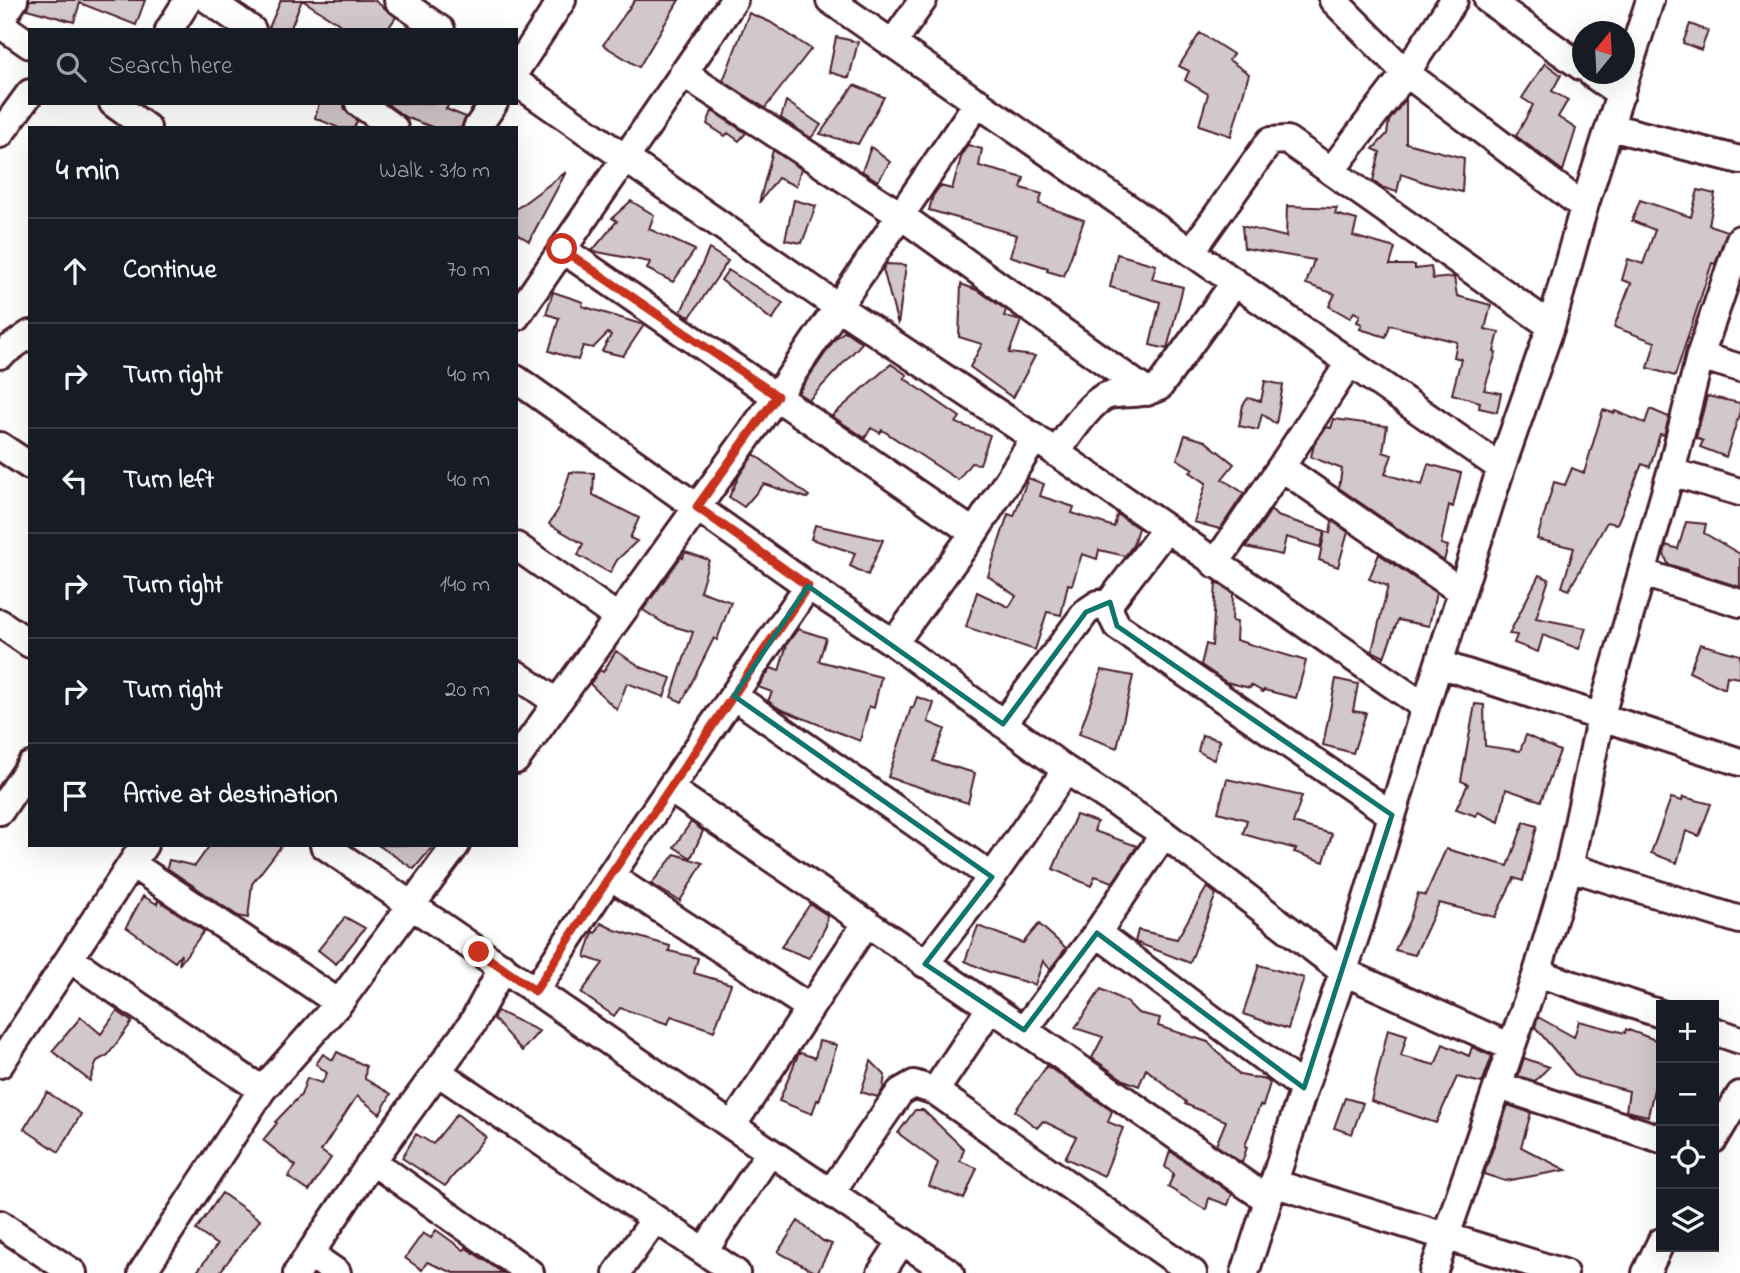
<!DOCTYPE html>
<meta charset="utf-8">
<style>
:root{--surface:#171b24;--page:#242831;--text:#f1f3f6;--muted:#9ea1a6;--line:#363941}
body{margin:0;font-family:"Indie Flower",sans-serif;background:var(--page);color:var(--text)}
.controls{position:absolute;right:21px;bottom:21px;display:grid;overflow:hidden;border-radius:0px;box-shadow:0 7px 28px #0002}
.controls button{width:63px;height:63px;display:grid;place-items:center;padding:0;border:0;border-bottom:2px solid var(--line);background:var(--surface);color:var(--text);font:35px sans-serif}
.compass{position:absolute;left:1572px;top:21px;width:63px;height:63px;border-radius:50%;background:var(--surface);box-shadow:0 7px 28px #0002;rotate:18deg}
.stop{position:absolute;width:21px;height:21px;margin:-16px;border:5px solid #c8321e;border-radius:50%;background:#fff}
.stop.end{background:#c8321e;border-color:#fff;box-shadow:0 2px 7px #0008}
.list{margin:0;padding:0;list-style:none}
h2{display:flex;justify-content:space-between;align-items:center;height:91px;margin:0;padding:0 28px;font-size:30px}
h2 small{font-size:23px;font-weight:400;color:var(--muted)}
.list li{display:grid;grid-template-columns:46px 1fr auto;gap:21px;align-items:center;box-sizing:border-box;height:105px;padding:0 28px;border-top:2px solid var(--line)}
.list b{display:block;font-size:26px;white-space:nowrap}
.list em{font-size:23px;font-style:normal;color:var(--muted)}
.icon{flex:none;width:38px;height:38px;fill:none;stroke:currentColor;stroke-width:2;stroke-linecap:round;stroke-linejoin:round}
.map{position:relative;flex:none;width:1740px;height:1273px;overflow:hidden}
.search{position:absolute;background:var(--surface);box-shadow:0 7px 28px #0002;left:28px;top:28px;width:490px;height:77px;display:flex;align-items:center;gap:18px;box-sizing:border-box;padding:0 24px;border-radius:0px;color:var(--muted);font-size:26px}
.panel{position:absolute;background:var(--surface);box-shadow:0 7px 28px #0002;left:28px;top:126px;width:490px;height:721px;border-radius:0px}
.map>svg:first-child{display:block}
</style>
<div class="map">
<svg width="1740" height="1273" viewBox="0 0 1740 1273">
<rect width="100%" height="100%" fill="#fff"/>
<filter id="ink" filterUnits="userSpaceOnUse"><feTurbulence type="fractalNoise" baseFrequency=".0143" numOctaves="2"/><feDisplacementMap in="SourceGraphic" scale="14" xChannelSelector="R" yChannelSelector="G"/><feConvolveMatrix kernelMatrix="1 2 1 2 8 2 1 2 1" color-interpolation-filters="sRGB"/></filter>
<g filter="url(#ink)">
<path fill="#d2c7cb" stroke="#4a1f2b" stroke-width="2" d="M30 0H145L136 25 80 3 74 22 27 9Z
M281 0H374L396 17 387 30H349L302 0 290 30H268Z
M635 0H679L639 67 603 45Z
M749 13 770 22 811 49 765 108 723 81Z
M1690 24 1708 31 1701 50 1683 43Z
M1200 33 1233 54 1229 60 1249 74 1231 136 1199 125 1208 94 1185 80 1189 71 1179 66Z
M836 37 858 42 849 78 829 72Z
M1545 63 1561 75 1552 91 1568 100 1558 117 1576 129 1563 171 1516 136 1533 105 1522 98Z
M854 85 884 97 858 144 820 134Z
M1406 99V143L1464 158 1462 192 1429 184 1401 174 1397 192 1381 187 1373 181 1380 152 1373 149 1387 134 1389 121Z
M786 101 821 125 811 138 781 118Z
M319 103H344L345 110 357 121 354 128H339L315 118Z
M386 103H450L446 109 466 117 461 128H435L405 117Z
M712 111 746 133 739 141 728 133 725 136 707 124Z
M968 145 982 149 979 166 1024 178 1021 188 1042 194 1039 204 1084 220 1064 276 1047 271 1048 268 1010 256 1017 235 929 210 933 196 940 186 952 189 962 154Z
M871 147 890 162 878 181 862 171Z
M773 150 801 169 796 186 778 178 759 203Z
M566 172 529 241 516 233V209Z
M1698 190 1715 194 1709 225 1727 231 1715 264 1712 263 1675 376 1648 368 1655 342 1614 327 1631 283 1622 280 1628 259 1643 264 1655 230 1632 221 1640 200 1691 217Z
M794 200 816 206 802 243 785 240Z
M631 201 654 215 649 229 695 250 673 282 647 269 650 262 592 251 617 221 612 218Z
M1287 206 1337 208 1335 214 1357 220 1353 236 1395 248 1390 265H1415V269L1431 267 1433 279 1454 277 1457 296 1491 305 1485 329 1499 332 1494 352 1496 353 1484 390 1501 393 1497 412 1479 408 1480 402 1452 394 1461 359 1454 357 1457 342 1390 325 1386 337 1360 329 1362 324 1357 322 1360 315 1354 312 1350 318 1329 306 1335 294 1306 284 1314 260 1244 248 1242 226 1286 237Z
M709 249 728 261 690 317 681 312Z
M1117 254 1156 265 1152 279 1183 287 1167 349 1150 345 1160 302 1110 287Z
M886 264 906 265 898 325 883 269Z
M728 270 783 303 772 320 721 280Z
M961 284 979 291 1006 310 1004 316 1021 321 1009 353 1035 356 1013 398 970 367 982 344 959 337Z
M553 292 583 302 582 306 644 325 623 356 602 351 611 335 608 333 593 348 583 346 578 360 549 351 559 318 546 314Z
M845 331 862 343 809 400 798 393 835 339Z
M891 364 907 375 904 378 960 417 956 423 990 435 980 464 971 463 958 480 882 430 880 433 871 428 865 438 832 416Z
M1265 381 1283 385 1276 424 1262 414 1258 430 1239 426 1243 405 1248 398 1261 401Z
M1707 396 1740 403V411L1726 457 1700 447 1703 441 1696 438Z
M1650 409 1669 417 1664 435 1660 434 1650 467 1642 464 1617 524 1607 522 1569 590 1562 587 1574 548 1537 539 1554 482 1565 485 1572 468 1584 473 1603 410 1614 413 1615 411 1645 423Z
M1334 419 1387 426 1383 452 1392 455 1385 474 1422 485 1428 464 1461 473 1453 507 1449 505 1441 544 1448 546 1444 561 1339 488 1342 469 1311 457 1314 445 1326 427 1331 428Z
M1185 435 1205 441 1234 464 1222 479 1244 493 1220 529 1194 522 1206 483 1190 472 1193 469 1177 459Z
M754 454 809 496 807 498 764 484 744 507 729 497 739 476Z
M570 472 594 473 593 495 639 518 630 538 637 541 617 560 610 573 578 555 583 544 549 524 558 510Z
M1028 478 1044 484 1040 496 1074 507 1072 513 1114 527 1117 514 1138 528 1133 545 1125 556 1099 550 1097 559 1082 554 1072 585 1068 584 1061 615 1047 612 1035 650 966 627 977 592 1009 607 1016 596 988 576 1008 514 1014 516Z
M1271 510 1277 516 1325 531 1320 547 1286 537 1282 555 1246 547Z
M1332 521 1348 532 1338 567 1319 560 1325 531 1330 533Z
M1686 522 1706 524 1704 533 1740 554V587L1668 564 1664 554 1666 545 1678 549Z
M815 525 883 540 868 575 850 566 855 553 811 539Z
M685 552 709 560 700 591 731 602 717 640 714 638 682 702 671 697 693 632 665 624 643 610 681 557 683 558Z
M1379 554 1436 593 1429 626 1398 620 1384 657 1372 651 1388 586 1369 579Z
M1539 575 1549 579 1536 618 1586 628 1579 649 1543 635 1538 652 1514 643 1517 635 1509 634Z
M1216 582 1233 593 1232 621 1237 622 1236 640 1306 661 1296 698 1264 690 1263 692 1251 685 1250 688 1226 682 1201 665 1206 644 1212 646Z
M798 629 826 638 819 661 881 677 874 708 869 706 860 741 780 709 768 701 772 692 758 687 771 668 779 671 787 644Z
M1700 644 1740 655V678L1727 676 1725 689 1689 672Z
M616 651 643 668 671 678 664 697 627 683 617 710 590 684 600 670 603 672Z
M1102 670 1133 676 1117 748 1079 734Z
M1336 679 1358 684 1353 711 1366 713 1353 753 1323 745Z
M917 697 934 703 928 722 945 729 933 761 975 773 968 803 888 777 911 708H913Z
M1475 704 1484 705 1485 746 1520 751 1526 735 1560 751 1541 801 1506 789 1499 822 1478 812 1476 816 1456 809 1468 784 1461 781Z
M1202 735 1220 740 1214 760 1198 751Z
M1227 779 1302 796 1293 823 1332 834 1324 862 1294 852 1296 849 1243 834 1247 820 1218 812Z
M1683 797 1711 804 1699 836 1686 831 1677 863 1651 853 1671 798 1682 801Z
M1076 815 1097 822 1094 831 1137 846 1113 882 1095 876 1091 886 1053 869Z
M691 822 703 831 691 858 674 847Z
M1524 822 1537 826 1523 881 1514 878 1495 917 1439 903 1415 955 1395 950 1410 919 1418 893 1425 896 1446 849 1508 866Z
M210 845H282L252 884 248 918 238 916 167 868 169 860 195 866Z
M378 845H434L414 869Z
M675 854 703 863 680 901 651 884Z
M1207 887 1216 894 1190 963 1135 942 1138 930 1177 939Z
M143 896 157 904 158 900 204 931 179 965 181 954 175 962 126 927Z
M810 904 827 915 826 926 809 958 781 947Z
M345 917 365 928 336 964 318 950Z
M601 923 615 930 670 946 669 951 698 958 694 973 731 984 714 1031 671 1016 668 1024 620 1008 614 1016 581 993 603 963 585 957 593 932 596 933Z
M1039 924 1066 948 1050 969 1043 961 1035 985 987 971 965 961 978 926 1023 943Z
M1259 965 1304 978 1288 1029 1243 1014Z
M1101 989 1127 1002 1138 1013 1160 1018 1158 1026 1208 1042 1240 1075 1266 1080 1270 1083 1263 1106 1260 1105 1245 1146 1247 1147 1242 1163 1216 1145 1226 1121 1185 1104 1186 1102 1146 1069 1139 1086 1124 1080 1092 1058 1103 1037 1075 1028Z
M117 1011 132 1022 108 1055 97 1061 90 1081 52 1051 81 1017 101 1034Z
M497 1011 539 1031 522 1051 493 1018Z
M1538 1017 1574 1037 1579 1021 1625 1033 1626 1029 1661 1042V1058L1648 1116 1626 1111 1629 1091 1577 1077 1535 1027Z
M1388 1029 1407 1035 1401 1056 1435 1065 1443 1044 1469 1056 1472 1047 1492 1056 1482 1083 1457 1077 1436 1123 1371 1101Z
M819 1041 837 1045 819 1101 817 1100 812 1114 779 1101 798 1055 801 1053 815 1058Z
M337 1052 366 1066 365 1079 391 1094 380 1114 357 1096 321 1151 331 1158 309 1191 288 1177 296 1166 263 1140 277 1123 275 1122 301 1095 307 1078 322 1083 327 1073 316 1064 323 1054 333 1060Z
M1524 1058 1549 1067 1535 1081 1518 1076Z
M871 1061 885 1075 883 1089 878 1097 861 1092Z
M1047 1066 1112 1111 1108 1122 1123 1128 1104 1176 1065 1158 1076 1137 1043 1121 1037 1128 1015 1111Z
M47 1092 81 1114 59 1152 24 1129Z
M1345 1098 1363 1103 1352 1134 1334 1128Z
M1508 1105 1531 1113 1521 1147 1566 1170 1505 1181 1484 1174Z
M915 1110H923L964 1149 960 1161 977 1168 964 1199 929 1186 938 1163 898 1133Z
M457 1114 486 1137 445 1186 402 1158 416 1134 433 1144Z
M1170 1151 1232 1194 1228 1205 1209 1198 1206 1210 1168 1187 1174 1174 1165 1167Z
M222 1193 260 1220 219 1273H196L217 1245 196 1230Z
M798 1221 823 1241 832 1244 817 1273 778 1252Z
M436 1230 464 1250 466 1248 475 1254 503 1273H454L427 1262 422 1270 405 1258 423 1233 431 1238Z"/>
<g fill="none" stroke-linecap="round" stroke-linejoin="round">
<defs>
<path id="minor" d="M209 0 252 30
M398 0 441 30
M830 0 1501 468
M1333 0 1406 73 1584 207
M1488 0 1582 67
M0 21 14 0
M0 24 30 45
M169 30 188 0
M892 44 923 0
M516 70 562 0
M683 73 900 215 1147 392
M1592 74 1621 94
M516 82 838 307 1035 438 1425 707
M113 103 147 128
M359 103 394 128
M1610 127 1740 160
M477 128 494 103
M0 134 30 93
M1331 171 1406 73 1454 0
M562 249 974 533
M1191 252 1270 141 1287 140 1551 326
M516 317 734 0
M0 355 30 334
M1700 356 1740 368
M1350 362 1281 467 1462 592
M516 379 808 586 894 643 1066 770 1164 834 1344 972 1511 1047
M0 446 30 466
M1056 453C1068 437 1090 400 1109 395 1126 392 1142 395 1159 387L1235 282
M1671 472 1740 492
M1165 530 1110 602V612L1117 626 1392 815
M516 546 617 617
M1215 564 1281 467
M1642 573 1740 603
M0 623 30 644
M894 643 974 533 1035 438
M1439 664 1740 762
M516 674 556 702
M734 696 992 877
M1003 724 1086 612 1098 604 1110 602
M516 760 777 396 978 102
M670 789 1024 1030 1268 1200
M0 811 30 766
M324 845 732 1126 950 1273
M132 864 339 1003
M1569 867 1740 920
M610 876 810 1008
M1097 933 1304 1088
M70 959 262 1090
M925 964 992 877 1066 770
M1537 973 1661 1014
M535 991 610 876 808 586
M1024 1030 1097 933 1164 834
M1714 1031 1740 1040
M0 1064 144 845
M439 1073 736 1273
M1499 1086 1661 1139
M935 1091 991 1007
M732 1126 867 922
M1714 1139 1740 1095
M372 1161 530 1273
M1273 1183 1564 1273
M831 1192 900 1092 914 1084 935 1091 1193 1273
M0 1224 73 1273
M704 1251 770 1152
M311 1255 337 1273
M142 1273 262 1090 339 1003 456 845
M297 1273 372 1161 472 1024 503 967
M617 1273 655 1219
M881 1273 902 1241
M1245 1273 1304 1088 1359 925 1425 707 1501 468 1551 326 1584 207 1650 0
M1433 1273 1537 973 1569 867 1601 715 1671 472 1700 356 1740 239
M1646 1273 1661 1242"/>
</defs>
<use href="#minor" stroke="#4a1f2b" stroke-width="32"/>
<use href="#minor" stroke="#fff" stroke-width="26"/>
</g>
</g>
<g fill="none" stroke-linecap="round" stroke-linejoin="round" filter="url(#ink)">
<path stroke="#c8321e" stroke-width="9" d="M479 952 535 991 610 876 808 586 697 507 777 396 562 249"/>
</g>
<path fill="none" stroke="#0f766e" stroke-width="5" stroke-linejoin="round" d="M808 586 1003 724 1086 612 1110 602 1117 626 1392 815 1304 1088 1097 933 1024 1030 925 964 992 877 734 696Z"/>
</svg>
<div class="controls">
<button>+</button>
<button>−</button>
<button><svg class="icon" aria-label="locate" viewBox="0 0 24 24"><circle cx="12" cy="12" r="6"/><path d="M12 2v4M12 18v4M2 12h4M18 12h4"/></svg></button>
<button><svg class="icon" aria-label="layers" viewBox="0 0 24 24"><path d="M12 4l9 5-9 5-9-5zM3 14l9 5 9-5"/></svg></button>
</div>
<svg class="compass" viewBox="-18 -18 36 36"><path d="M0-13l5 13h-10z" fill="#e53935"/><path d="M0 13l5-13h-10z" fill="#9ea1a6"/></svg>
<div class="stop" style="left:562px;top:249px"></div>
<div class="stop end" style="left:479px;top:952px"></div>
<div class="search"><svg class="icon" aria-label="search" viewBox="0 0 24 24"><circle cx="10" cy="10" r="6"/><path d="M15 15l6 6"/></svg>Search here</div>
<section class="panel">
<h2>4 min<small>Walk · 310 m</small></h2>
<ul class="list">
<li><svg class="icon" aria-label="ahead" viewBox="0 0 24 24"><path d="M12 20V5M6 11l6-6 6 6"/></svg><div><b>Continue</b></div><em>70 m</em></li>
<li><svg class="icon" aria-label="right" viewBox="0 0 24 24"><path d="M7 20v-9h11M14 6l5 5-5 5"/></svg><div><b>Turn right</b></div><em>40 m</em></li>
<li><svg class="icon" aria-label="left" viewBox="0 0 24 24"><path d="M17 20v-9H6M10 6l-5 5 5 5"/></svg><div><b>Turn left</b></div><em>40 m</em></li>
<li><svg class="icon" aria-label="right" viewBox="0 0 24 24"><path d="M7 20v-9h11M14 6l5 5-5 5"/></svg><div><b>Turn right</b></div><em>140 m</em></li>
<li><svg class="icon" aria-label="right" viewBox="0 0 24 24"><path d="M7 20v-9h11M14 6l5 5-5 5"/></svg><div><b>Turn right</b></div><em>20 m</em></li>
<li><svg class="icon" aria-label="arrive" viewBox="0 0 24 24"><path d="M6 21V4h12l-3 4 3 4H6"/></svg><div><b>Arrive at destination</b></div></li>
</ul>
</section>
</div>
